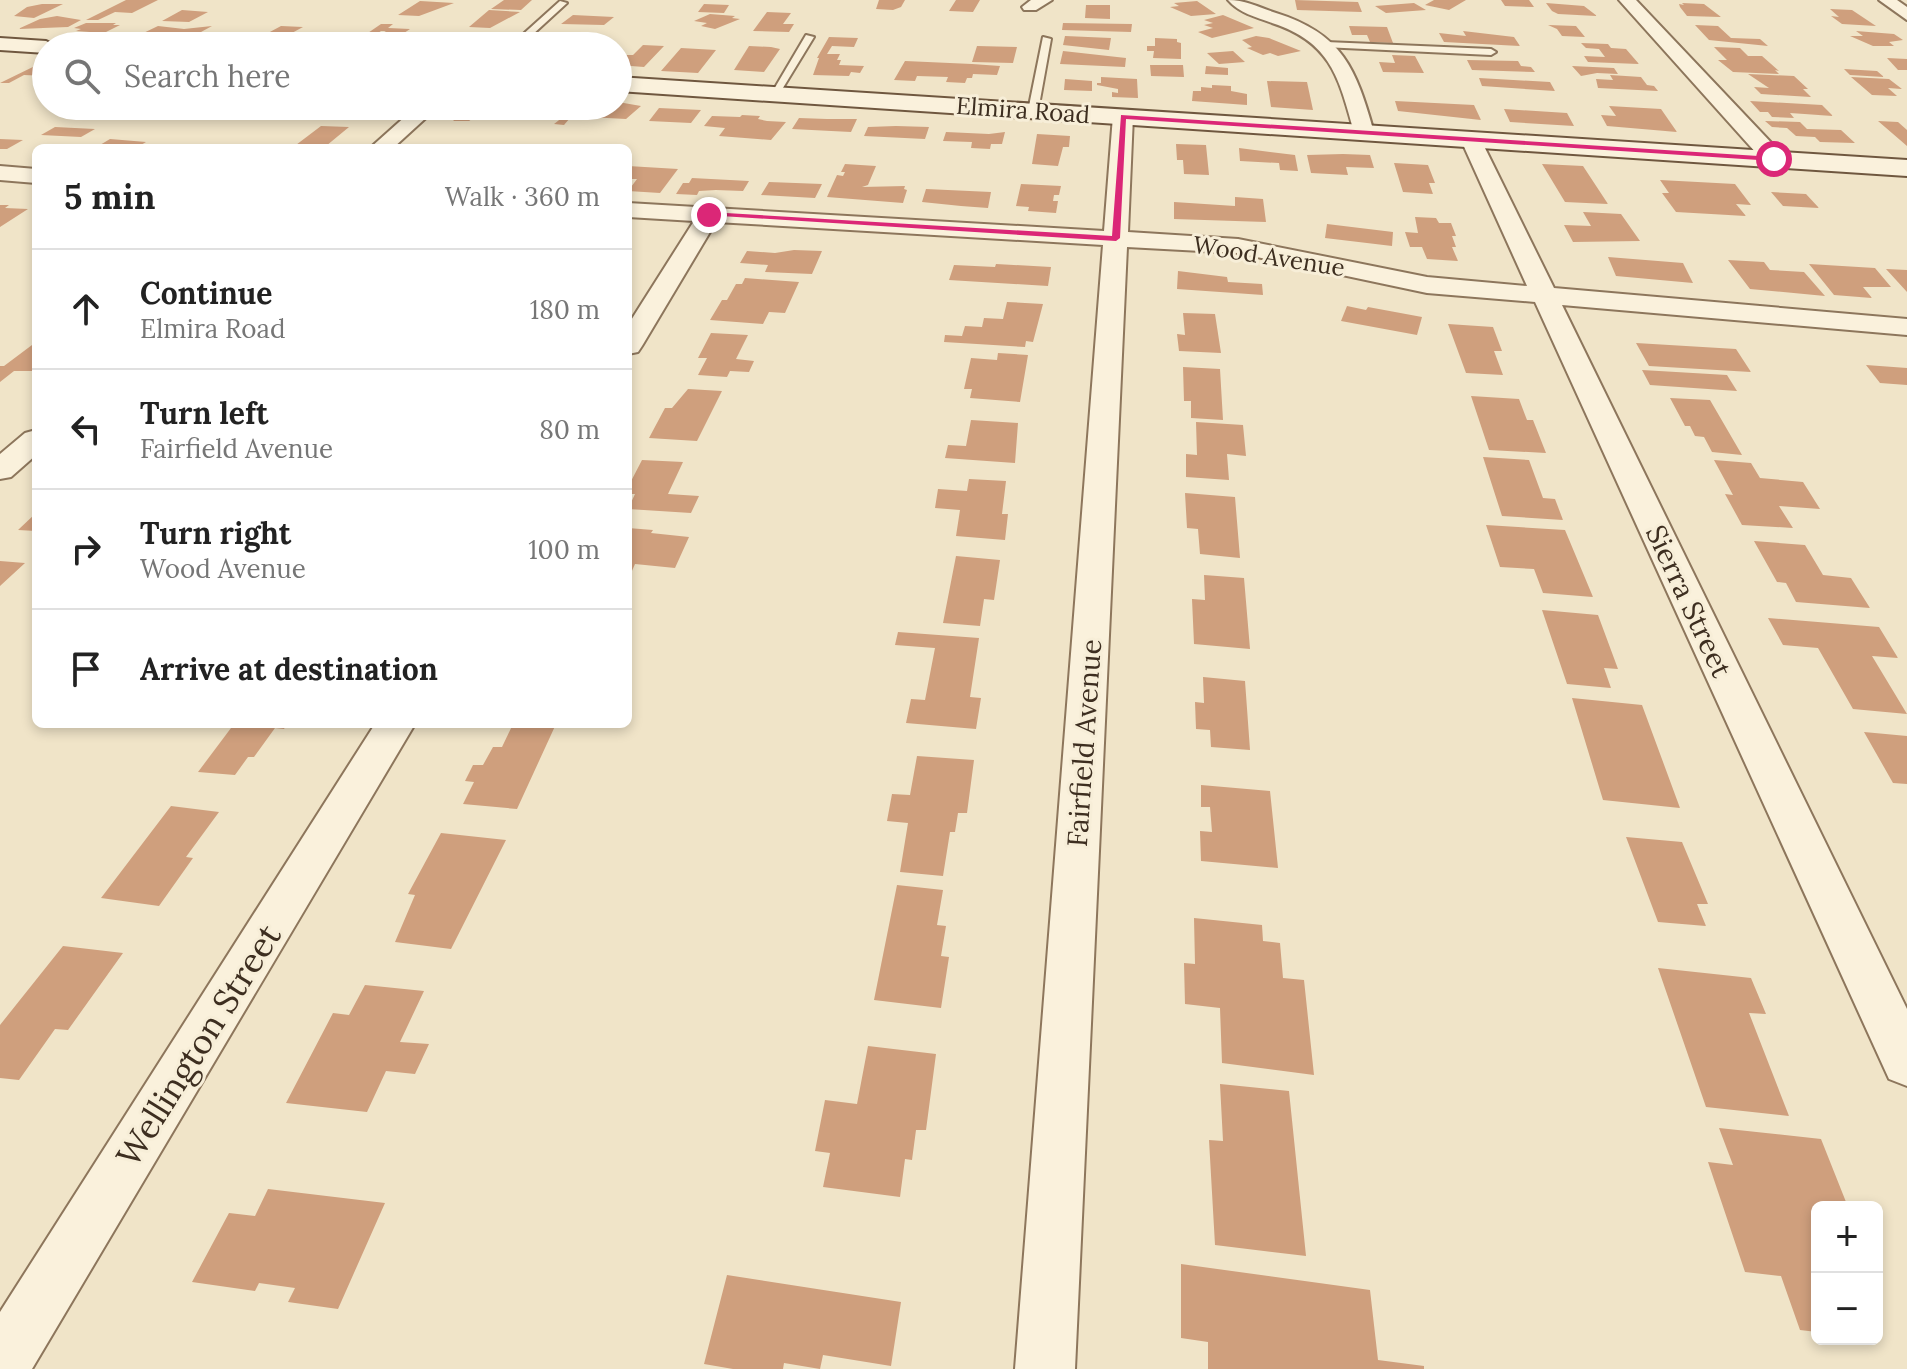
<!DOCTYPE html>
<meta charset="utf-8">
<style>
:root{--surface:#fff;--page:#f6f6f6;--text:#222;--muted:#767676;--line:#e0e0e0}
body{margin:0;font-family:Lora,serif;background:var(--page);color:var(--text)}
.controls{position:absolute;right:24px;bottom:24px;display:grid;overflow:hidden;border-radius:12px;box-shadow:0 4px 12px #0003}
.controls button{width:72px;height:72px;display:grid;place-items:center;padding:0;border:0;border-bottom:2px solid var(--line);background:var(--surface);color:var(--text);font:40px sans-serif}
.stop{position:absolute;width:24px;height:24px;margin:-18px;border:6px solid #db2777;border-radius:50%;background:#fff}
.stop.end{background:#db2777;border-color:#fff;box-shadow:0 2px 8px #0008}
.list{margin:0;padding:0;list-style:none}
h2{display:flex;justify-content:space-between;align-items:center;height:104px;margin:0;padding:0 32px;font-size:34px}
h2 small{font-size:26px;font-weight:400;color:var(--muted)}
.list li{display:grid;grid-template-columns:52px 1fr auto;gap:24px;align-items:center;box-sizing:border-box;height:120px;padding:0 32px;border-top:2px solid var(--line)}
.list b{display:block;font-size:30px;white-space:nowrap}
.list p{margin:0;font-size:26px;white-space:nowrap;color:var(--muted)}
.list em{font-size:26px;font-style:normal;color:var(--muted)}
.icon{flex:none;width:44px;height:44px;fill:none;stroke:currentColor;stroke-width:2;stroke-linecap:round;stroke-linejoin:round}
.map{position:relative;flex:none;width:1907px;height:1369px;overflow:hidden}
.search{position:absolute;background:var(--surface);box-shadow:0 4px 12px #0003;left:32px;top:32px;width:600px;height:88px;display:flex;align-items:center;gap:20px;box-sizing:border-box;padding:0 28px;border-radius:44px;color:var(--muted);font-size:30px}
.panel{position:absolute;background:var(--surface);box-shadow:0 4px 12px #0003;left:32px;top:144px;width:600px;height:584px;border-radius:12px}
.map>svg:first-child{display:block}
</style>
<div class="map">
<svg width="1907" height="1369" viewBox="0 0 1907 1369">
<rect width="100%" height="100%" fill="#f0e4c8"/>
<path fill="#cf9f7d" d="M126 0H158L132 13 115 12 98 20H86Z
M504 0H532L521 10 491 9Z
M879 0H905L901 7 893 10 876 9Z
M956 0H980L973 12 949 11Z
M1295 0 1358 2 1362 12 1297 10Z
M1434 0H1466L1449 10 1425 5Z
M1501 0H1529L1534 7 1505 6Z
M420 1 454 3 419 16 398 15Z
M1197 1 1216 14 1191 16 1170 7 1179 6 1174 3Z
M1414 3 1426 10 1386 13 1375 6Z
M1546 3 1584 6 1597 16 1558 14 1552 11Z
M1682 3 1704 4 1721 17 1687 16 1680 7 1679 4 1684 5Z
M42 4H63L34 18 14 16 27 7Z
M704 4 729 5 724 13 698 12Z
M1086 5H1110V19L1085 18Z
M1830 9 1852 10 1876 26 1842 24 1831 16 1839 17Z
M182 10 208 12 189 22 162 21Z
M489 10 520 12 490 28 469 27Z
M767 12 791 13 783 24H794L789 32 753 31Z
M710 14 735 16 732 18 740 19 715 29 701 26 707 23 694 21Z
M573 15 614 17 604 25 561 24Z
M1223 15 1254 28 1212 38 1198 32 1213 28 1204 25 1213 23 1204 20Z
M57 16 81 20 68 27 18 29 40 19Z
M86 23H116L113 25H120L104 33 76 31 81 29 74 28Z
M1063 23 1132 24 1131 32 1062 30Z
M381 24H393L388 28 410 29 401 35 381 34 386 31H381L375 35H365Z
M1548 25 1576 26 1585 37 1562 36 1557 29Z
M1695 25 1718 26 1731 38 1760 39 1768 46 1709 40Z
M158 26 184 29 212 26 190 38 148 35 131 39Z
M281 26 303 27 277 41 255 40Z
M1349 26 1387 27 1393 43 1370 42 1367 35H1352Z
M1463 31 1514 37 1520 46 1444 42 1439 33 1466 36Z
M1856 31 1894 34 1903 40 1889 42 1894 46H1873L1850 36H1863Z
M318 34 326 33 355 35 337 46H309L316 42H305Z
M1065 36 1111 38 1109 50 1063 45Z
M1256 36 1269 38 1301 51 1278 56 1270 53 1263 55 1247 48 1252 47 1242 40Z
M829 37 858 38 854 47 832 46 827 54H840L837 60H841L839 65 864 66 860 73 851 72 849 76 813 75 819 58H817Z
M1155 38 1177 39V42L1181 43V59L1153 58 1154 51H1147V46H1155Z
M1581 43 1608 44 1611 48 1626 49 1639 64 1588 62 1584 56 1605 57 1599 49 1586 48Z
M643 45 664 46 644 67 618 65V55H633Z
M749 46 771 47 780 49 764 72 734 70Z
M977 46 1017 47 1013 63 972 62Z
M1714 47 1740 48 1748 56H1762L1779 71 1775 70 1779 74 1733 72 1718 60H1727Z
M681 48 716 50 698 73 661 71Z
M1063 51 1126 58 1125 67 1060 64Z
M1233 51 1245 62 1219 64 1207 53Z
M1392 55 1415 56 1424 73 1383 72 1379 62 1395 63Z
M1887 58 1907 59V70H1898Z
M1467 60 1518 61 1521 66 1531 67 1535 72 1472 70Z
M905 61 972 64 1000 66 997 75 973 74 972 78H967L965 83 946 82 948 77 917 76 915 81 894 80Z
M39 64H46V76L24 75 9 83H0Z
M1150 65H1183L1184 77 1151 76Z
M1206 66 1228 68V75L1205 74Z
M1572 66 1614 68 1618 74 1597 73 1581 76Z
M1844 69 1877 71 1884 77 1850 75Z
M1748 74 1794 76 1808 89H1803L1811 97 1761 94 1754 87 1769 88Z
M1610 75 1641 77 1647 85 1654 86 1658 91 1598 88 1596 79 1613 80Z
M1101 77 1137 79 1138 98 1112 97V92L1118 93V89L1097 85V83H1101Z
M1851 77 1889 79 1902 89 1888 88 1897 96 1872 95Z
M1479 78 1550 82 1555 91 1482 86Z
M1065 79 1092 81V91L1064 90Z
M1267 81 1307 82 1313 110 1271 107Z
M1212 85 1231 86V91L1247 94V105L1192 101 1193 91H1201V87L1212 88Z
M1395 101 1474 105 1481 120 1398 111Z
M1750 101 1822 105 1833 116 1790 113 1794 118 1772 117 1768 112H1760Z
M618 102 641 106 626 119 588 117 594 106H618Z
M469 106H508L516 107 507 116 479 114 469 121H453Z
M531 106H575L571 111H576L564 125 554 124 563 117H543L550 110 528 109Z
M1609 106 1661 109 1677 132 1607 126 1601 115 1616 116Z
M659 108 701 110 691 123 649 121Z
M1504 109 1567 113 1574 126 1510 122Z
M742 115 760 116 758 119 767 121 786 122 771 140 719 136 725 128 704 126 712 116 740 117Z
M799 118 827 119H857L851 132 792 129Z
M1765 121 1800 122 1807 129 1841 130 1855 143 1820 142 1815 137 1796 136 1787 128 1772 127Z
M1878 121 1898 122 1907 130V146Z
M321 126 349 127 326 146 292 148Z
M896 126 929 127 925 139 864 136 868 127Z
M55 127 95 129 81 137 41 135Z
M946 132 989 134 1005 132 1002 144H991L990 149 971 148 972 142 943 141Z
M1037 134 1070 136 1069 147H1063L1058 166 1032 164Z
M0 139 23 140 7 149H0Z
M110 139 146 142 136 148H75L82 144 100 145Z
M1176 144 1206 145 1209 175 1184 174 1183 160H1177Z
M1239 148 1295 155 1298 171 1280 170 1279 163 1240 161Z
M1343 154 1370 155 1374 168 1346 167 1348 175 1311 173 1307 155Z
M1394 163 1428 165 1435 183H1429L1433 194 1403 192Z
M845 164 876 166 868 185 862 187 905 186 904 189 907 190 903 203 827 197 837 175 843 176 845 172H841Z
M1542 164 1583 166 1608 204 1565 202Z
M628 166 678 169 660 193 628 191 637 179H628Z
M692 178 749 181 743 191 716 190 699 191 697 195 676 194 683 183H689Z
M1660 180 1735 184 1751 205 1736 204 1746 216 1676 212 1662 193H1669Z
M769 182 822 184 815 198 761 195Z
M1021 184 1061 186 1059 195H1054L1053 201H1058L1056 213 1028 211 1029 207 1016 206Z
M926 189 991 192 988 208 961 206 922 202Z
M1771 192 1806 194 1819 208 1783 206Z
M1235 197 1263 199 1266 222 1174 219V202L1235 206Z
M0 205H9L5 208 28 209 0 227Z
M1583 212 1621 214 1640 241 1573 242 1564 225 1591 226Z
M1415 217 1436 218 1439 223H1451L1456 236H1452L1456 247H1452L1458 261 1427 259 1422 247H1410L1405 232 1418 233Z
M1327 224 1393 232 1392 246 1325 238Z
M794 250 822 251 812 274 765 272 768 265 740 263 747 251 775 253Z
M1608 257 1683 263 1693 283 1616 276Z
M1728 260 1764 262 1770 270 1804 272 1825 296 1750 289Z
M996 264 1051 267 1048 286 949 280 954 265 995 267Z
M1809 264 1875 268 1891 287H1863L1872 298 1834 295Z
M1886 269 1907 270V292Z
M1178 271 1227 277 1228 282 1262 284 1263 295 1177 289Z
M745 278 799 282 785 313 769 312 763 324 710 320 722 300H727L736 284H742Z
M1007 302 1043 304 1033 342 1026 341 1025 347 944 342 945 335 962 336 965 326 982 327 984 318 1003 319Z
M1347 306 1366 310 1368 307 1422 317 1417 335 1341 321Z
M1183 313 1215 314 1221 353 1179 351 1177 334 1185 335Z
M1448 324 1493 327 1502 351H1494L1503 375 1466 373Z
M711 333 748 335 736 359 754 361 749 372 730 371 727 377 698 375 707 358H698Z
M36 342V371H14L0 382V366H4Z
M1636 343 1736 349 1751 372 1649 366Z
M998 353 1028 355 1020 402 970 398 972 389H964L971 358 997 360Z
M1866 365 1907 368V385L1880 383Z
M1183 367 1220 369 1223 420 1191 418V401H1184Z
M1642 370 1727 375 1737 391 1650 385Z
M688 389 722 391 697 441 649 438 665 408H672Z
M1471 396 1519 399 1527 420H1533L1546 453 1489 450Z
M1670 398 1710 400 1742 455 1712 452 1704 437 1695 436 1690 426H1685Z
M971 420 1018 423 1015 463 945 458 948 445 966 446Z
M1196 422 1243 425 1246 456 1227 454 1229 480 1186 477V454L1197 455Z
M1483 457 1529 460 1543 498 1555 499 1563 520 1502 516Z
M642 460 683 462 668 494 699 496 691 513 628 509 635 494H628V487Z
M1714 460 1751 463 1760 478 1803 482 1820 509 1779 506 1793 528 1742 525 1725 494 1733 495Z
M969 479 1006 481 1002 514H1008L1005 540 956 536 960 510 935 508 938 489 967 491Z
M1185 493 1235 497 1240 558 1200 554 1198 529 1187 528Z
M36 513V531L18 530Z
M1486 525 1565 530 1593 597 1543 593 1534 569 1500 567Z
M628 528 653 530 651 533 689 537 675 568 635 564 628 580Z
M1754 541 1805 545 1823 575 1851 578 1870 608 1796 602 1786 583 1777 582Z
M956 556 1000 560 994 600 984 599 980 626 943 623Z
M0 561 25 563 0 586Z
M1204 575 1244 578 1250 649 1194 644 1192 599 1205 600Z
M1542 610 1598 615 1618 669 1604 668 1611 688 1567 684Z
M1768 618 1879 627 1898 658 1872 656 1907 714 1853 709 1818 648 1783 645Z
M898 632 979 638 970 697 981 698 976 729 906 723 911 699 925 700 935 648 895 645Z
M1203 677 1245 681 1250 750 1211 747 1210 730 1196 729 1195 702 1204 703Z
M1572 698 1642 705 1680 808 1603 800Z
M234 724H287L284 729 275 728 254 757H248L235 775 198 772Z
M513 724H556L517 809 463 804 474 782 465 781 473 765H483L493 747H502Z
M1864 732 1907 736V784L1893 783Z
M917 756 974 760 967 813H958L955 832H950L943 876 900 872 908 823 887 821 892 794 910 795Z
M1201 785 1270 791 1278 868 1201 861 1200 831 1212 832 1210 807H1201Z
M171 806 219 812 186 857 193 858 159 906 101 898Z
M441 833 506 840 451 949 395 942 415 895 408 894Z
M1626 837 1682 842 1708 904H1697L1706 926 1658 922Z
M897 885 943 890 937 925 946 926 941 956 949 957 941 1008 874 1000Z
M1194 918 1262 925 1263 941 1280 943 1283 978 1304 980 1314 1075 1222 1063 1220 1008 1185 1004 1184 963 1195 964Z
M63 946 123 953 68 1030 55 1029 19 1080 0 1078V1025Z
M1658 968 1751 978 1766 1014 1749 1013 1789 1116 1706 1107Z
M365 985 424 991 400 1042 429 1044 415 1074 386 1071 367 1112 286 1103 333 1013 349 1015Z
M868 1046 936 1054 926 1130H916L912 1160 905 1159 900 1197 823 1187 830 1153 815 1151 825 1100 857 1104Z
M1220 1084 1289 1091 1306 1256 1215 1245 1209 1140 1223 1141Z
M1719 1128 1821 1139 1848 1207H1817V1332L1800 1330 1781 1276 1745 1272 1708 1162 1733 1165Z
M268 1189 385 1203 338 1309 288 1302 295 1288 259 1283 255 1291 192 1282 229 1213 255 1216Z
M1181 1264 1370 1290 1378 1360 1424 1366V1369H1208V1342L1181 1338Z
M727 1275 901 1302 891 1366 823 1355 820 1369 784 1363 783 1369H733L704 1364Z"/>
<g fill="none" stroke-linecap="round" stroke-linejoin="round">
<defs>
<path id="lane" d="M560 1 567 3 520 46H510Z
M806 35 814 37 778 96H770Z
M1043 37 1051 39 1038 111 1033 114 1028 111Z
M1326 42 1491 49 1496 52 1491 55 1323 47Z"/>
<path id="street" d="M1031 0H1052L1036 10H1024L1022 7Z
M1228 0C1246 0 1258 7 1276 13 1343 34 1356 69 1374 132L1371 136 1364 138 1354 132C1339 78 1331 42 1272 23 1256 17 1239 13 1228 0Z
M1619 0H1636L1782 154 1785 159 1782 164H1766Z
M1879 0H1897L1907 7V20Z
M417 106H439L393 148H370Z
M1123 110 1133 116 1128 232 1238 239 1427 277 1527 286 1461 140 1471 134 1481 140 1554 288 1907 319V335L1562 305 1907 1009V1086L1889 1079 1535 302 1427 293 1238 253 1127 247 1075 1369H1015L1103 245 716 222 642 346 638 352 628 354V325L694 221 628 217V203L1104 231 1113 116Z
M0 166 36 169V183L0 180Z
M36 430V455L11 477 0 479V454L25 433Z
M375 724H415L32 1369H0V1312Z"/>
<path id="secondary" d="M0 38 46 41 56 46H46V53L0 50Z
M618 77 1907 160V176L618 91Z"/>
</defs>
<use href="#lane" stroke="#8d765c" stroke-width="4"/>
<use href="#street" stroke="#8d765c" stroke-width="4"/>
<use href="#secondary" stroke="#6f573f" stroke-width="4"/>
<use href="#lane" fill="#faf1dc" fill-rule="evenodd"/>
<use href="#street" fill="#faf1dc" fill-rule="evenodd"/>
<use href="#secondary" fill="#faf1dc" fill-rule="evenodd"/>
</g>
<path fill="#db2777" d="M1121 115 1774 157 1777 159 1774 161 1126 119 1120 238 1116 241 705 215 709 212 1112 236Z"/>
<g text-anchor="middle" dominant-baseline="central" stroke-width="6" stroke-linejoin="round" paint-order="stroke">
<g font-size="24" fill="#3d2e20" stroke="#f7eed8">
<text transform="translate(1023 110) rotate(4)">Elmira Road</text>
<text transform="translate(1269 256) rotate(9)">Wood Avenue</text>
</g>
<g font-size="28" fill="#3d2e20" stroke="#f7eed8">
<text transform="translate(1689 601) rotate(65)">Sierra Street</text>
<text transform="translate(1084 743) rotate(-86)">Fairfield Avenue</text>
</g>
<g font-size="34" fill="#3d2e20" stroke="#f7eed8">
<text transform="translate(198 1045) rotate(-58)">Wellington Street</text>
</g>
</g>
</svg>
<div class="controls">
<button>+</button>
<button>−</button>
</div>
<div class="stop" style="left:1774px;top:159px"></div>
<div class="stop end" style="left:709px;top:215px"></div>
<div class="search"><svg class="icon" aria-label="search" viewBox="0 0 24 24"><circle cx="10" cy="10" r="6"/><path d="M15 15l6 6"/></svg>Search here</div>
<section class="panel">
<h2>5 min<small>Walk · 360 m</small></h2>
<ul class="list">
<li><svg class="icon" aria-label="ahead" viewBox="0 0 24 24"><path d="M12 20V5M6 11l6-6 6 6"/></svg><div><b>Continue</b><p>Elmira Road</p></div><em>180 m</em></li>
<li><svg class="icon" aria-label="left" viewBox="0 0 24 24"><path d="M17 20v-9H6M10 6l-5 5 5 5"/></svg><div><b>Turn left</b><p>Fairfield Avenue</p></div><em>80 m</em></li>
<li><svg class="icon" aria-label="right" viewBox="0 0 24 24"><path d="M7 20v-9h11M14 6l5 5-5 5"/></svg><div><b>Turn right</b><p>Wood Avenue</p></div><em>100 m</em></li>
<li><svg class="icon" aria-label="arrive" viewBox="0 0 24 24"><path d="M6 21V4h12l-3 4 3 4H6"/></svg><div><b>Arrive at destination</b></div></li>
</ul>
</section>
</div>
